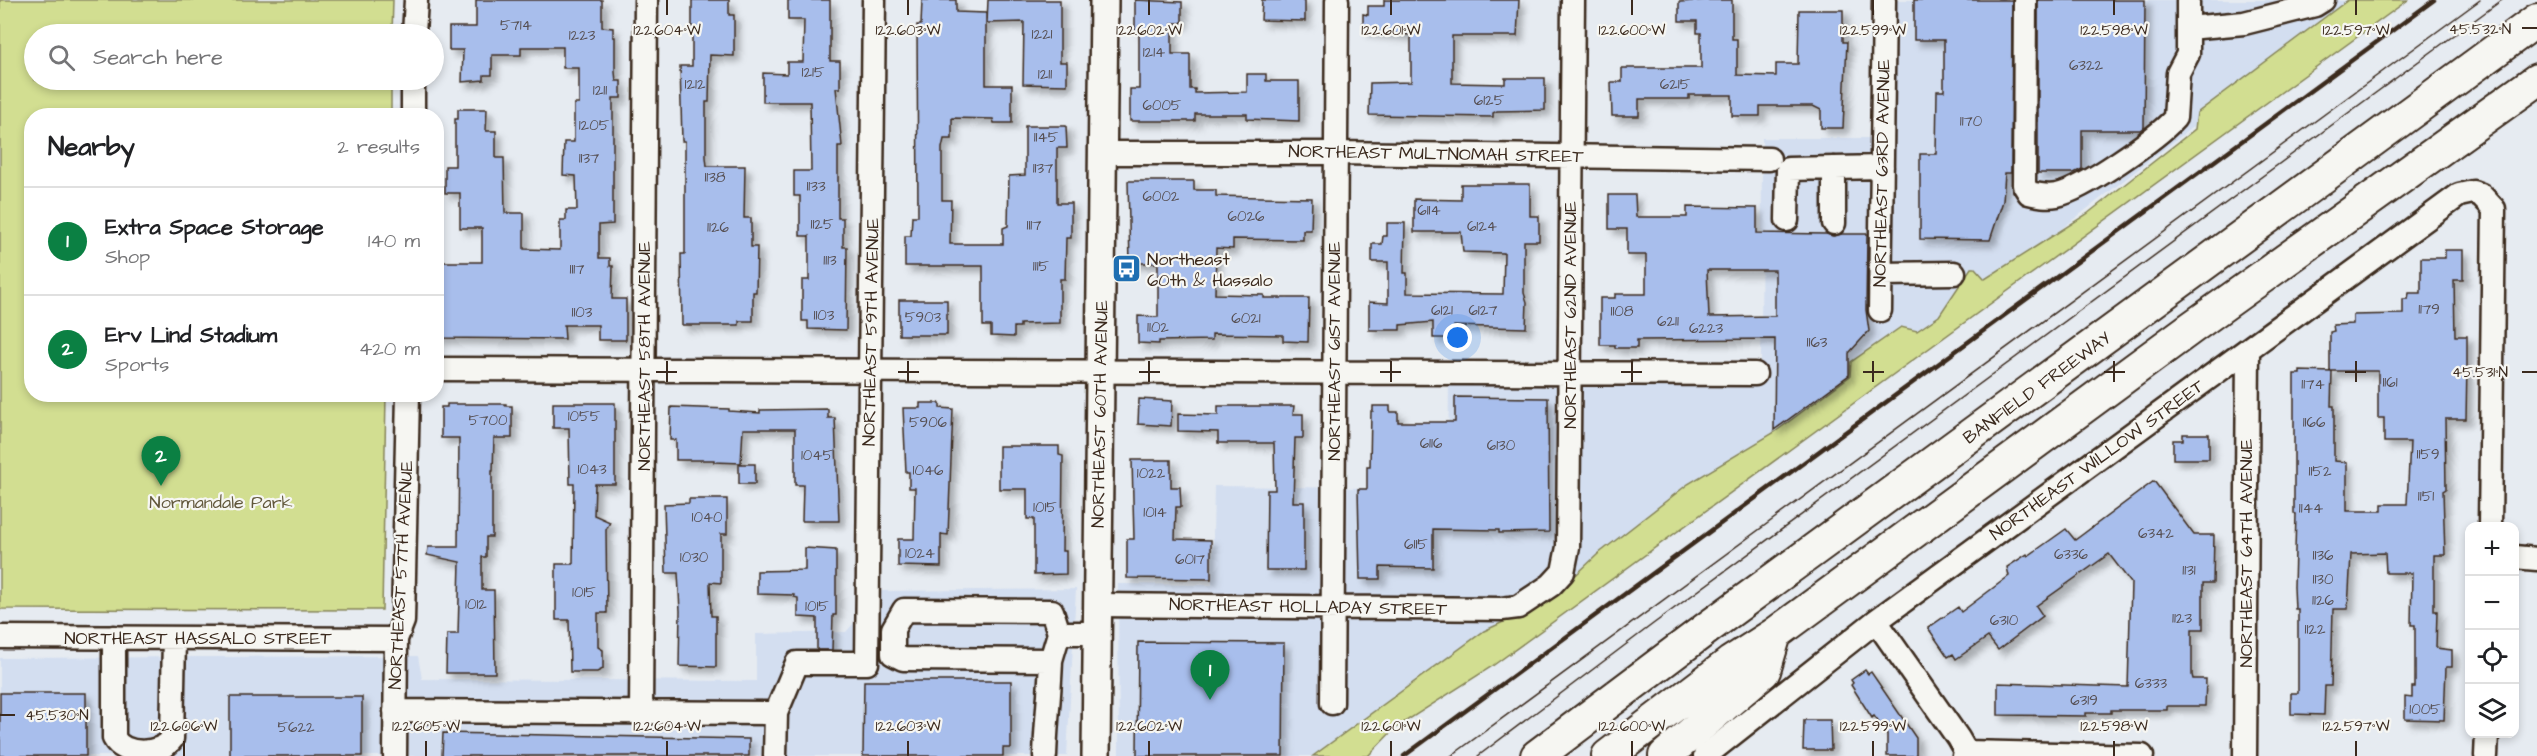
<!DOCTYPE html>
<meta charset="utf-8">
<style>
:root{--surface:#fff;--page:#f6f6f6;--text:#202124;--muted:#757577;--line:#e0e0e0;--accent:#0b8043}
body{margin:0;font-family:"Architects Daughter",sans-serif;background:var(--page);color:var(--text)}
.controls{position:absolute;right:18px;bottom:18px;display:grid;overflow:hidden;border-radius:12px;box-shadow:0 3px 9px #0003}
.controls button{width:54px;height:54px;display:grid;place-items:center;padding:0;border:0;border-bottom:2px solid var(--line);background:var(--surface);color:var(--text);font:30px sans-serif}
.you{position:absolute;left:1458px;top:338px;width:21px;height:21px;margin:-15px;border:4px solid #fff;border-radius:50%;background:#1a73e8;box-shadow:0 0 0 9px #1a73e833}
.badge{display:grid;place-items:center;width:39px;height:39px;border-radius:50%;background:var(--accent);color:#fff;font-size:20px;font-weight:700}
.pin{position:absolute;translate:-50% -50px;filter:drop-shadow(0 2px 3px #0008)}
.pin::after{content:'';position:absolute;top:32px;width:21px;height:18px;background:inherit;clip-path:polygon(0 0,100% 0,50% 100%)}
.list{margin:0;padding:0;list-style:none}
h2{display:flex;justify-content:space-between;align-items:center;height:78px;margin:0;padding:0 24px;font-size:26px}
h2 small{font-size:20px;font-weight:400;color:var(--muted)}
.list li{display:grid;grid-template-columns:39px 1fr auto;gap:18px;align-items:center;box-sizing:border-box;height:108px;padding:0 24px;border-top:2px solid var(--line)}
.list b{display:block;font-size:22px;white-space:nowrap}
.list p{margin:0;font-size:20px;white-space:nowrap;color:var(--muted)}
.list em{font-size:20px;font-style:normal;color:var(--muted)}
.icon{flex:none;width:33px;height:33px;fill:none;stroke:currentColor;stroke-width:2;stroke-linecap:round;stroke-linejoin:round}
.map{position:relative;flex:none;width:2537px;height:756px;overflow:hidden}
.search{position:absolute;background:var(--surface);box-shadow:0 3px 9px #0003;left:24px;top:24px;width:420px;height:66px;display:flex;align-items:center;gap:15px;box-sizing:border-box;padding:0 21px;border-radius:33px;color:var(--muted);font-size:22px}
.panel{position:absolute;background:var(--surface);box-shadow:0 3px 9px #0003;left:24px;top:108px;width:420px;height:294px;border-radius:24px}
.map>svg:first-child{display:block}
</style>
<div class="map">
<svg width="2537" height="756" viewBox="0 0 2537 756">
<defs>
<filter id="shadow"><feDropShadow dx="5.5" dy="5.5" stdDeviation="3" flood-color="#0004"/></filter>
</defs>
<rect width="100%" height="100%" fill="#e6ebf1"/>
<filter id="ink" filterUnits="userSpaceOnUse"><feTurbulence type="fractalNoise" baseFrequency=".0167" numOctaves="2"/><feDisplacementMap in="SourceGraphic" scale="12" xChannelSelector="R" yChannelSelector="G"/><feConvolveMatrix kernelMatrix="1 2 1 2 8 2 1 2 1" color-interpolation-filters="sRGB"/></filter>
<g filter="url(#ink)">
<path fill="#d3def0" d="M1883 0H2356L2047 240 1326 756H1119L1118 584 1212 585 1214 486 1448 489 1449 373 1761 372 1762 138H1881Z
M1076 589 1067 756H0V658L418 656 422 679 756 681V634L846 632 882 591Z"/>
<path fill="#d2de91" stroke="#868458" stroke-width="1.5" d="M0 0H393L392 34H34V80H391V115L32 116V394L386 395 382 610 0 609Z
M2348 0H2408L1491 667 1395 728 1368 756H1313L1484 631 1540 605 1560 590 1598 554 1688 484 1775 432 1850 376 1851 362 1901 327 1917 331 1939 316 1971 268H1975L1985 279 2087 214 2195 129 2197 113Z"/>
<path fill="#a8beec" stroke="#3b2a1e" stroke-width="1.5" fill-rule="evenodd" filter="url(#shadow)" d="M476 0H602V27L613 28V37H615V72L616 81H621V98H613V224L599 225V258H610V266H613L612 299H626V340H598V325H564L565 339 438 338 439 262H482V228H460V193H445V166H455V119H458V109H487L486 131H496V158H504L505 213H524V249L560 250V220H566V210H577L576 176 563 175 564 142H574V104H579V68H563V47H521V55H492V75H484V80L462 82 463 50H449V27H476Z
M692 0H729V15H734V56L710 55 709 102H706V157L707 166H745L744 218H751V247H757L756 292H753V321H739V325H682L681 254H685V141H682L680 66H692Z
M788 0H830V61H840V88H836L842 146H838V218H843V247H847L846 330 808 329V321H802V280H809V236H800V196H794V171H811L810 102H763V73L787 74V62H803L804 20H788Z
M922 0H956V12L986 13V85H1012V123H994L993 119 952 118V139H944L942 148V200H951L950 244H1003V228L1008 226 1009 176 1025 175V126H1066L1067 148H1057V203H1071V238H1066L1065 279H1060V323L1020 324V327H1014V337L991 336V326H983V266H905V236H911L912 216H918L917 25H921Z
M988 0H1060V62H1067V85L1023 84 1024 22 987 23Z
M1135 0 1182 2V23H1172V54H1190V89H1195V93L1247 92V74H1266V81H1299V121L1247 119V114H1195V121H1130V89H1139V31H1135Z
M1262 0H1305V21L1261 20Z
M1384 0H1519L1517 36H1452V83L1505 84V78H1545V110L1497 111 1493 113V117L1369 115 1370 83 1411 82V35L1363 31V14L1368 15V6H1384Z
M1708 0H1732V39H1737V75L1776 76V64H1798L1799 10H1843V42H1847L1843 128H1821V110L1813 106H1760V116H1732V95H1689V99H1639V116H1612L1611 82H1622V68H1701V33H1697V21H1679V2Z
M1914 0H2012L2011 173H2005L2003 201 1990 240 1920 239V154H1936L1937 91H1944V40H1914Z
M2038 0H2145L2144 127 2140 130H2082V169L2074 173H2038Z
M1128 181H1194V190H1216V196L1312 198 1311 230H1303V240L1233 239V249L1216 248 1215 294 1264 295V298H1309L1308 342 1283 341V335L1212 334V340L1159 341V344L1138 343V316L1158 317V263H1130Z
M1461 184H1530V216H1539V241H1524V293L1527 302 1526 328 1454 326V338H1433V322L1400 325V330H1369V302L1388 303V262H1372V244H1382L1383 236H1387V223H1405L1404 273H1407V293L1503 294 1504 253 1463 252 1461 232H1414V199L1461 200Z
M1609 195H1635L1636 217H1687V207L1757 208V233L1826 234 1833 236 1842 234H1867L1866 310 1869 331 1849 353V375L1774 430 1775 339 1637 340V348H1615V345H1600V298H1615V294H1646V255H1627V229H1609ZM1707 270H1775V316L1709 317Z
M2445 250H2463V280H2454L2455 336H2467V365L2466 419H2445L2446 489 2443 491 2445 555H2434V611H2437L2436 648 2452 650V667H2446L2444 720 2405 719V697L2412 698V687H2415V625H2411L2412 573H2386L2385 553 2351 554 2348 609H2333L2331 686H2325L2324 715 2291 714V693H2298V609H2295L2294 587 2296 514H2294V374H2300V371L2332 372 2331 406H2334V461L2347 462V511H2382V504H2407L2410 442H2384V418H2378V371H2330V332L2334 331 2333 325 2353 324V315L2403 314V299H2408L2409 293H2421V258H2445Z
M899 300H947V335H899Z
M1455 397 1548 398 1549 532 1499 533V530L1433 529V568L1380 567V579H1360L1358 489H1367V467H1370L1371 411H1373V406H1390V412H1398V422H1455Z
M1139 399 1172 401 1171 426 1138 424Z
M553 403H615V484H595L594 515 610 522 606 530 607 613H598V647L603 650V669L597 672H570L569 620H556V564H573L574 484H570L569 428H553Z
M920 403H940V408L953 409 948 535 941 534V567L898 566V539H914L915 488H909V472H906L903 408H920Z
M447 404H506V406H512V438H494L493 471H492V537H486V557H482V590H494L495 673H446L447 634H458L460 562 427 555 428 547H458L459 438H441V407H447Z
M1218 406H1294L1293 414H1303V438H1295L1293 502H1304V570H1266L1267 490H1275L1274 443H1218V432L1178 431V414L1218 415Z
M671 407 729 409V411L760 413V410L828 409V418H835L839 521H802L803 485H795V429H743L741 463 714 462V460H676V440H670Z
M2183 434H2209V459H2173V440H2183Z
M999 446H1059V455L1063 456 1062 551H1066V574L1034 575V519H1027V489H999Z
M1132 460H1171V487H1180L1181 507H1176L1175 539 1211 540V579L1127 578V539H1134Z
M739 464H755V484H739Z
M2154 481 2194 535H2214L2213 583H2203V629H2192V675L2193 679H2206L2205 706H2167V710H2111V713H2086V716L1998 715V683L2128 687 2131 583 2109 554 2036 606 2043 616 1998 650 1988 637 1956 659 1953 654 1948 657 1928 628 1958 607 1961 612 2009 576 2007 567 2027 554 2028 556 2066 529 2075 540Z
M689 499H727V534H721V583L710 582 711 616H716V667L679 666 680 611 678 573H666L664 504 689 503Z
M805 548 836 550V615H833L832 650H817V618L798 617V598L794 597V595L757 594V571L805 570Z
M1138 642 1284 643 1283 756H1137Z
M1865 670 1868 674 1871 672 1916 738V756H1887V734L1874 716 1872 718 1851 685 1853 683 1851 680Z
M864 681H1011V748H1003V756H863Z
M0 693H86V756H0Z
M230 697H362V756H230Z
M1804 720H1830L1831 750H1803Z
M443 733 749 739V756H442Z"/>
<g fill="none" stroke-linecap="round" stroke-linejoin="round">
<defs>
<path id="minor" d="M2025 0 2024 185 2029 193C2038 195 2047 197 2057 195 2083 190 2157 138 2175 118L2178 73 2188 54V0
M2188 28 2244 23 2315 5 2323 0
M414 34 416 0
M413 116V80
M1103 153H1334L1769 159
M1834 168V223
M1787 220 1788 169 1882 167
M1881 274 1954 273
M1880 310 1884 0
M436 369 1755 374
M2514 557 2537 559
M1098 605 1502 609 1518 607 1551 585 1563 572 1568 547 1573 0
M1876 621 1958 738 1966 752 1964 756
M1059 633 1051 660 903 659 893 654V629L904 610 1052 611 1059 633H1098
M0 637 396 639
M114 637V738C123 756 160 756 172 739L174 638
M1332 703 1337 0
M395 711 776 713 797 663H867L874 0
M641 712 646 0
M1966 752 2142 756
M395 756 396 639 403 621 408 394
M775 756 776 713
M1045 756C1046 723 1050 692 1051 660
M1705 756 1876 621 2459 195 2473 192 2481 195 2494 209 2490 526
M2245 756 2248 350
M2486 756 2487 734"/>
<path id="major" d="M1096 756 1104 0"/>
<path id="highway" d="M1537 756 1710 626 2537 20
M1608 756 1730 663 1775 634 2191 328 2537 80
M1665 756 1764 671 1775 634"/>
</defs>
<use href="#minor" stroke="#3b2a1e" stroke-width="27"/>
<use href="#major" stroke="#3b2a1e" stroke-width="32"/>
<use href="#highway" stroke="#3b2a1e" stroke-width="36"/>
<use href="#minor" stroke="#f6f6f2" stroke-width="22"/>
<use href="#major" stroke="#f6f6f2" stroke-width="27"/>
<use href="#highway" stroke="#f6f6f2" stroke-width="32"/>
<path stroke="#3b2a1e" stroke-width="1.5" d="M1451 756 2480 0
M1478 756 1653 624 2502 0"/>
<path stroke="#3b2a1e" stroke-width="4.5" d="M1404 756 2434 0"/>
</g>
</g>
<path fill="none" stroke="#3b2a1e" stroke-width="2" d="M667 0V15M908 0V15M1149 0V15M1391 0V15M1632 0V15M1873 0V15M2114 0V15M2356 0V15M2522 28H2537M667 361V382M908 361V382M1149 361V382M1391 361V382M1632 361V382M1873 361V382M2114 361V382M2356 361V382M656 372H677M898 372H919M1139 372H1160M1380 372H1401M1621 372H1642M1863 372H1884M2104 372H2125M2345 372H2366M2522 372H2537M0 715H15M184 741V756M426 741V756M667 741V756M908 741V756M1149 741V756M1391 741V756M1632 741V756M1873 741V756M2114 741V756M2356 741V756"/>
<defs>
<symbol id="bus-square" viewBox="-11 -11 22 22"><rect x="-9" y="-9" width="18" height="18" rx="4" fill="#1f6fb2" stroke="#f6f6f2"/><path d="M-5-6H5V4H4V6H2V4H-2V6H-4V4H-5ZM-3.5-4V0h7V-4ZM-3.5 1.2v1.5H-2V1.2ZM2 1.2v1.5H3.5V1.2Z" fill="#fff"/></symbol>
</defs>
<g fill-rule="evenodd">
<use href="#bus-square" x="1110" y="252" width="33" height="33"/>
</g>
<g text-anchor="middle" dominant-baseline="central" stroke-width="4.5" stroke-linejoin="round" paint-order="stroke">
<g font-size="15" fill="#564f52">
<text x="516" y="25">5714</text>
<text x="1042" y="34">1221</text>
<text x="582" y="35">1223</text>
<text x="1154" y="52">1214</text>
<text x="2086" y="65">6322</text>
<text x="813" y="72">1215</text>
<text x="1045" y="74">1211</text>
<text x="695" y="84">1212</text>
<text x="1675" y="84">6215</text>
<text x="600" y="90">1211</text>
<text x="1489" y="100">6125</text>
<text x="1162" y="105">6005</text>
<text x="1971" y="121">1170</text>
<text x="594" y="125">1205</text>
<text x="1046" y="137">1145</text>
<text x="589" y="158">1137</text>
<text x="1043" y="168">1137</text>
<text x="715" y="177">1138</text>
<text x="816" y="186">1133</text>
<text x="1161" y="196">6002</text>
<text x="1429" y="210">6114</text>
<text x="1246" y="216">6026</text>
<text x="822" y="224">1125</text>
<text x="1034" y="225">1117</text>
<text x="1482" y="226">6124</text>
<text x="718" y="227">1126</text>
<text x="830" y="260">1113</text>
<text x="1041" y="266">1115</text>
<text x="577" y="269">1117</text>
<text x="2429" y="309">1179</text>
<text x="1442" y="310">6121</text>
<text x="1483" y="310">6127</text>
<text x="1622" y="311">1108</text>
<text x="582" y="312">1103</text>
<text x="824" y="315">1103</text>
<text x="923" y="317">5903</text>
<text x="1246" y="318">6021</text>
<text x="1668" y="321">6211</text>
<text x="1158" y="327">1102</text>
<text x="1706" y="328">6223</text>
<text x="1817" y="342">1163</text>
<text x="2390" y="382">1161</text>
<text x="2313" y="384">1174</text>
<text x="584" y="416">1055</text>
<text x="488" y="420">5700</text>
<text x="928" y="422">5906</text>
<text x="2314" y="422">1166</text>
<text x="1431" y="443">6116</text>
<text x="1501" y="445">6130</text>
<text x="2428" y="454">1159</text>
<text x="817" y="455">1045</text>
<text x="592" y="469">1043</text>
<text x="928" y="470">1046</text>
<text x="2320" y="471">1152</text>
<text x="1151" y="473">1022</text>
<text x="2426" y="496">1151</text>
<text x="1045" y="507">1015</text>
<text x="2311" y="508">1144</text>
<text x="1155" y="512">1014</text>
<text x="707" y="517">1040</text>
<text x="2156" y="533">6342</text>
<text x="1416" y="544">6115</text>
<text x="920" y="553">1024</text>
<text x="2071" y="554">6336</text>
<text x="2323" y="555">1136</text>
<text x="694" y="557">1030</text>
<text x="1190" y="559">6017</text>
<text x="2189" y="570">1131</text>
<text x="2323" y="579">1130</text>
<text x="584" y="592">1015</text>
<text x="2323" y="600">1126</text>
<text x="476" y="604">1012</text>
<text x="817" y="606">1015</text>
<text x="2182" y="618">1123</text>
<text x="2004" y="620">6310</text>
<text x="2315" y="629">1122</text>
<text x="2151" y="683">6333</text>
<text x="2084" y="700">6319</text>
<text x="2425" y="709">1005</text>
<text x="296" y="727">5622</text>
</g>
<g font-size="18" fill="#3b2a1e" stroke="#f6f6f2">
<text transform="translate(1436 154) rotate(1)">NORTHEAST MULTNOMAH STREET</text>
<text transform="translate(1882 173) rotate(-89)">NORTHEAST 63RD AVENUE</text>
<text transform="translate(1570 315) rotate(-90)">NORTHEAST 62ND AVENUE</text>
<text transform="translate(871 332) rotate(-89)">NORTHEAST 59TH AVENUE</text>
<text transform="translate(1334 351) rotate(-90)">NORTHEAST 61ST AVENUE</text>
<text transform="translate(644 356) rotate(-90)">NORTHEAST 58TH AVENUE</text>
<text transform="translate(2037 388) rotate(-36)">BANFIELD FREEWAY</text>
<text transform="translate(1100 414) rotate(-89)">NORTHEAST 60TH AVENUE</text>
<text transform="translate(2097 460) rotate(-36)">NORTHEAST WILLOW STREET</text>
<text transform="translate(2246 553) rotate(-90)">NORTHEAST 64TH AVENUE</text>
<text transform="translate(401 575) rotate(-87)">NORTHEAST 57TH AVENUE</text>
<text transform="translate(1308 607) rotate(1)">NORTHEAST HOLLADAY STREET</text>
<text x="198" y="638">NORTHEAST HASSALO STREET</text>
</g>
<g font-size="18" fill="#3b2a1e" stroke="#f6f6f2" text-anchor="start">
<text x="1147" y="259">Northeast<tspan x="1147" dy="21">60th &amp; Hassalo</tspan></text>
</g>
<g font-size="18" fill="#61573b" stroke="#f6f6f2">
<text x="221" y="502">Normandale Park</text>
</g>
</g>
<g font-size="15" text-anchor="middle" fill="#3b2a1e" stroke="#f6f6f2" stroke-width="4.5" stroke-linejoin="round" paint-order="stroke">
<text x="2480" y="34">45.532°N</text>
<text x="667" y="35">122.604°W</text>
<text x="908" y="35">122.603°W</text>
<text x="1149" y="35">122.602°W</text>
<text x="1391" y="35">122.601°W</text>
<text x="1632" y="35">122.600°W</text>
<text x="1873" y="35">122.599°W</text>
<text x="2114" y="35">122.598°W</text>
<text x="2356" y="35">122.597°W</text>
<text x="2480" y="377">45.531°N</text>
<text x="57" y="720">45.530°N</text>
<text x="184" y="731">122.606°W</text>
<text x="426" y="731">122.605°W</text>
<text x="667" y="731">122.604°W</text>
<text x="908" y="731">122.603°W</text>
<text x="1149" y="731">122.602°W</text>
<text x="1391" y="731">122.601°W</text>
<text x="1632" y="731">122.600°W</text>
<text x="1873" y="731">122.599°W</text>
<text x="2114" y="731">122.598°W</text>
<text x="2356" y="731">122.597°W</text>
</g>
</svg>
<div class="controls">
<button>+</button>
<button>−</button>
<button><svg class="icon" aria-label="locate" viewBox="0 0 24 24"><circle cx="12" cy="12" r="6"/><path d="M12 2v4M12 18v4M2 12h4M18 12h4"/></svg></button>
<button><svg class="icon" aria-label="layers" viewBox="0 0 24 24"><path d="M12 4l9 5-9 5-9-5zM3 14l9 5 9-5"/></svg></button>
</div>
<div class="you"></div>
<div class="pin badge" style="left:1210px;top:700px">1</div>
<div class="pin badge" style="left:161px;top:486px">2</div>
<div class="search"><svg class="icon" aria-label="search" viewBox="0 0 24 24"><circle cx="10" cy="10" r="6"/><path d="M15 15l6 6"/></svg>Search here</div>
<section class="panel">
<h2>Nearby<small>2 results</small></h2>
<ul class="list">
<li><span class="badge">1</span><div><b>Extra Space Storage</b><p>Shop</p></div><em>140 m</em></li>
<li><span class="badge">2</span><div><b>Erv Lind Stadium</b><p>Sports</p></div><em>420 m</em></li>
</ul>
</section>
</div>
